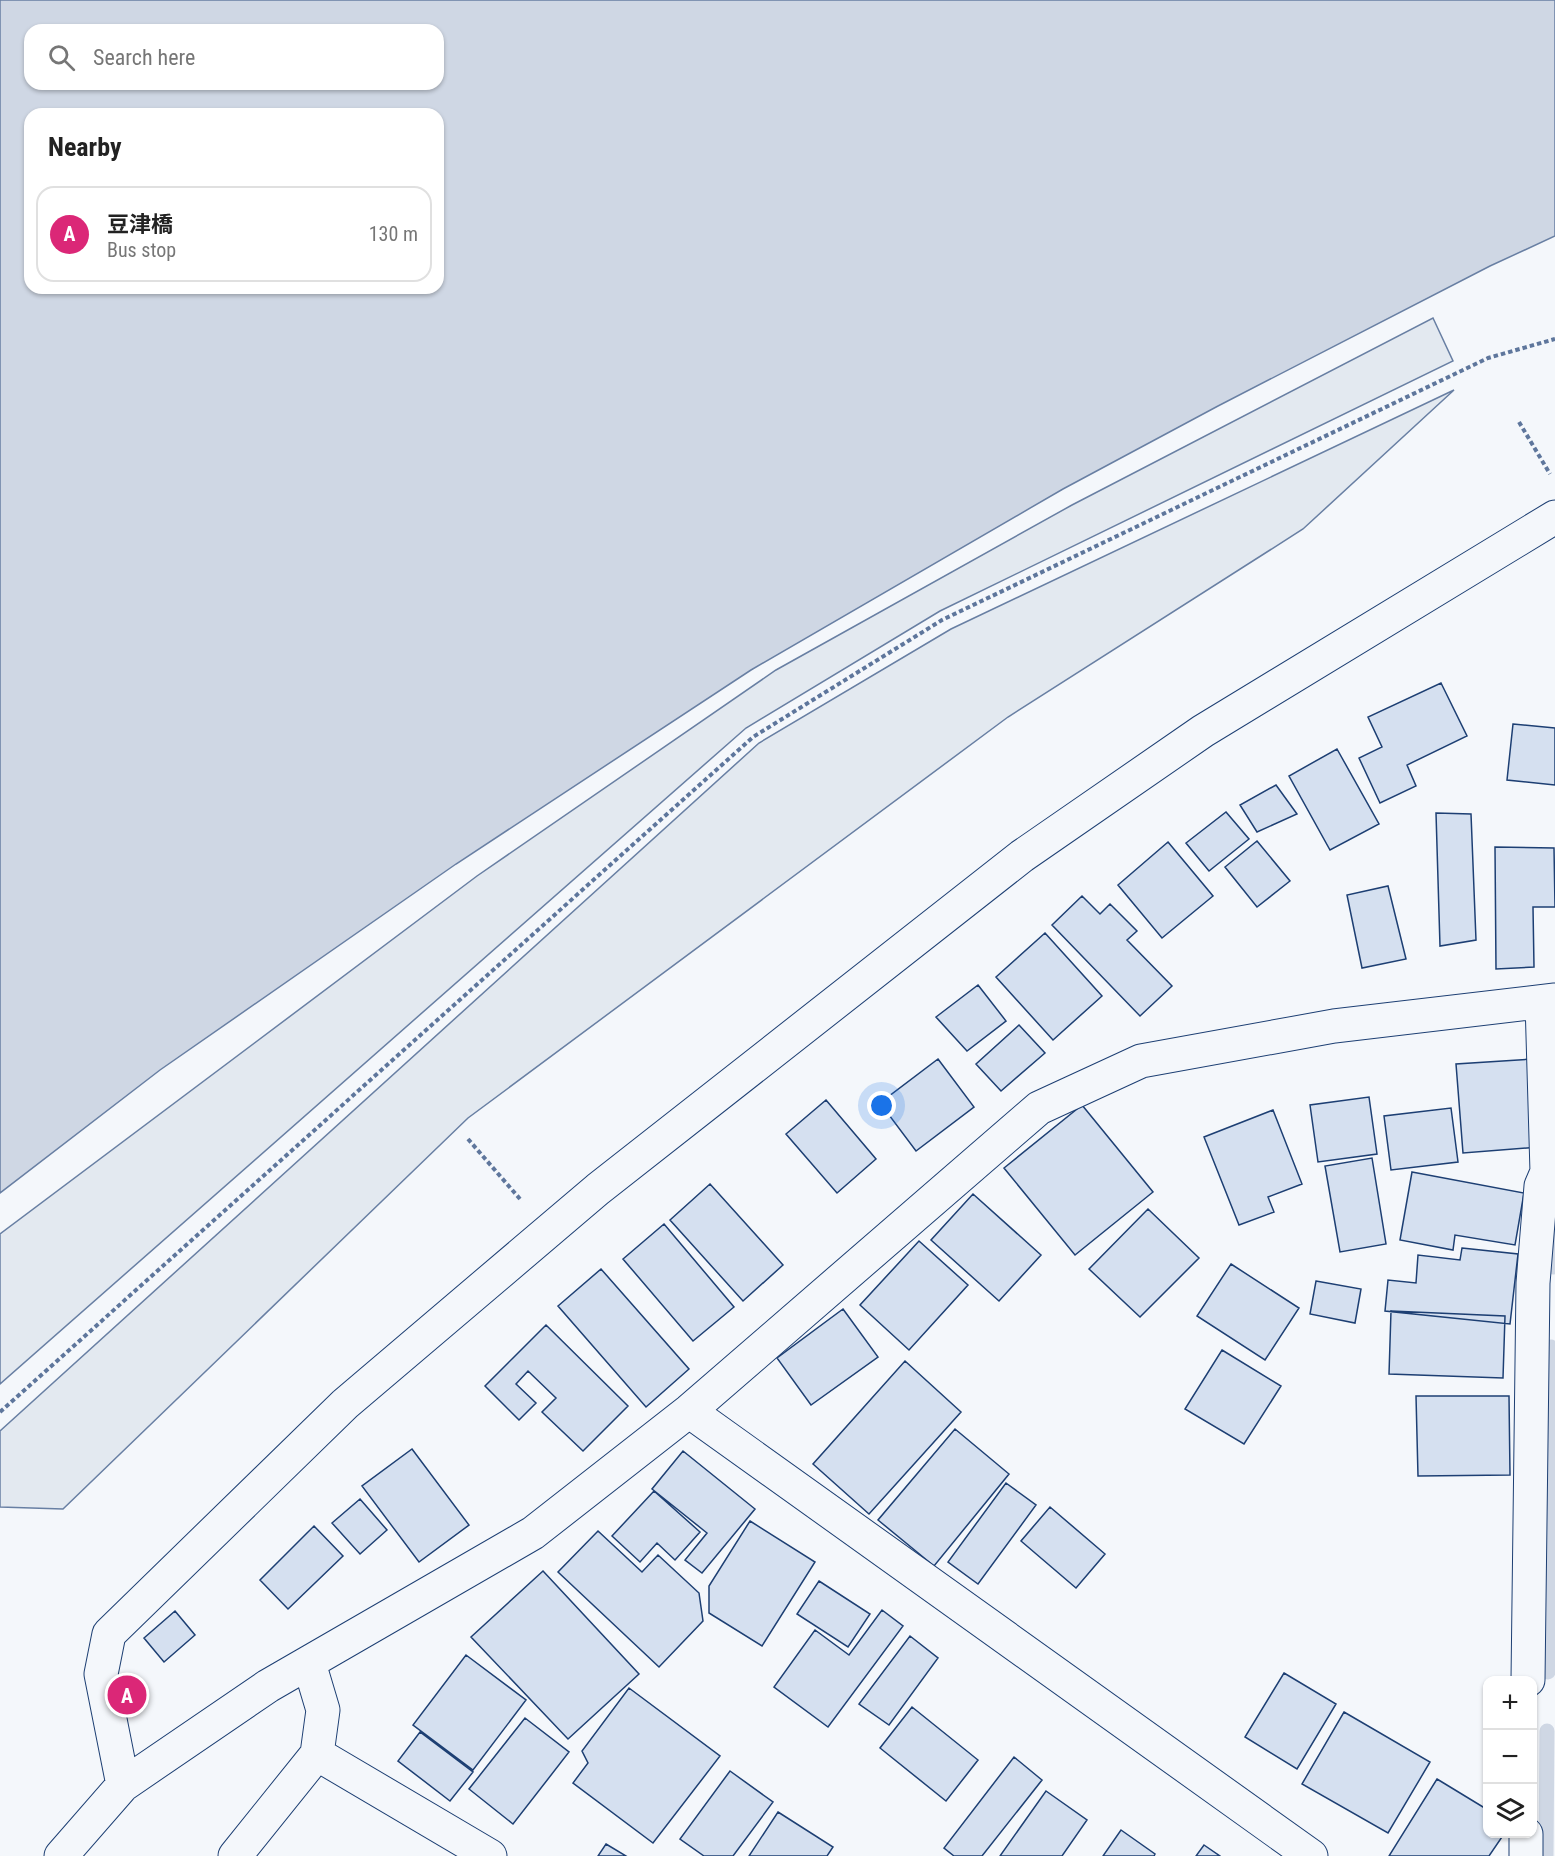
<!DOCTYPE html>
<meta charset="utf-8">
<style>
:root{--surface:#fff;--page:#f6f6f6;--text:#222;--muted:#767676;--line:#e0e0e0;--accent:#db2777}
body{margin:0;font-family:"Roboto Condensed","Noto Sans JP",sans-serif;background:var(--page);color:var(--text)}
.controls{position:absolute;right:18px;bottom:18px;display:grid;overflow:hidden;border-radius:12px;box-shadow:0 2px 4px #0004}
.controls button{width:54px;height:54px;display:grid;place-items:center;padding:0;border:0;border-bottom:2px solid var(--line);background:var(--surface);color:var(--text);font:30px sans-serif}
.you{position:absolute;left:882px;top:1106px;width:21px;height:21px;margin:-15px;border:4px solid #fff;border-radius:50%;background:#1a73e8;box-shadow:0 0 0 9px #1a73e833}
.badge{display:grid;place-items:center;width:39px;height:39px;border-radius:50%;background:var(--accent);color:#fff;font-size:20px;font-weight:700}
.pin{position:absolute;translate:-50% -50%;border:3px solid #fff;box-shadow:0 2px 6px #0006}
.list{margin:0;padding:0;list-style:none}
h2{display:flex;justify-content:space-between;align-items:center;height:78px;margin:0;padding:0 24px;font-size:26px}
h2 small{font-size:20px;font-weight:400;color:var(--muted)}
.list li{display:grid;grid-template-columns:39px 1fr auto;gap:18px;align-items:center;box-sizing:border-box;height:96px;margin:0 12px 12px;padding:0 12px;border:2px solid var(--line);border-radius:18px}
.list b{display:block;font-size:22px;white-space:nowrap}
.list p{margin:0;font-size:20px;white-space:nowrap;color:var(--muted)}
.list em{font-size:20px;font-style:normal;color:var(--muted)}
.icon{flex:none;width:33px;height:33px;fill:none;stroke:currentColor;stroke-width:2;stroke-linecap:round;stroke-linejoin:round}
.map{position:relative;flex:none;width:1555px;height:1856px;overflow:hidden}
.search{position:absolute;background:var(--surface);box-shadow:0 2px 4px #0004;left:24px;top:24px;width:420px;height:66px;display:flex;align-items:center;gap:15px;box-sizing:border-box;padding:0 21px;border-radius:18px;color:var(--muted);font-size:22px}
.panel{position:absolute;background:var(--surface);box-shadow:0 2px 4px #0004;left:24px;top:108px;width:420px;height:186px;border-radius:18px}
.map>svg:first-child{display:block}
</style>
<div class="map">
<svg width="1555" height="1856" viewBox="0 0 1555 1856">
<rect width="100%" height="100%" fill="#f4f7fb"/>
<path fill="#e3e9f0" stroke="#687fa3" stroke-width="1.5" d="M1433 318 1453 361 940 611 746 728 0 1384V1234L477 876 776 670 1072 505Z
M1454 390 1303 529 1008 717 468 1118 63 1509 0 1507V1431L759 743 951 629Z"/>
<path fill="#cfd7e4" stroke="#687fa3" stroke-width="1.5" fill-rule="evenodd" d="M0 0H1555V236L1490 266 1218 406 1063 489 751 670 456 864 160 1070 0 1193ZM30 30H438V84H30ZM30 114H438V288H30Z"/>
<g fill="none" stroke-linecap="round" stroke-linejoin="round">
<path stroke="#cfd7e4" stroke-width="15" d="M1553 1267V1222
M1548 1672 1551 1347
M1546 1856 1547 1731"/>
</g>
<path fill="#d5e0f0" stroke="#1d3f73" stroke-width="1.5" d="M1441 683 1467 736 1407 765 1416 786 1380 803 1359 758 1382 747 1368 717Z
M1513 724 1555 728V785L1507 780Z
M1337 749 1379 824 1330 850 1289 776Z
M1276 785 1297 814 1257 832 1240 805Z
M1226 812 1249 839 1209 871 1186 843Z
M1436 813 1471 814 1476 940 1440 946Z
M1257 841 1290 881 1257 907 1225 867Z
M1168 842 1213 896 1162 938 1118 885Z
M1495 847 1554 848 1555 907H1533L1534 967 1496 969Z
M1388 886 1406 959 1362 968 1347 895Z
M1082 896 1100 914 1110 904 1137 931 1127 940 1172 986 1140 1016 1052 925Z
M1045 933 1102 996 1053 1040 996 977Z
M978 985 1006 1021 967 1051 936 1017Z
M1019 1025 1045 1053 1001 1091 976 1064Z
M938 1059 974 1107 916 1151 880 1103Z
M1532 1059 1539 1147 1463 1153 1456 1064Z
M1369 1097 1377 1154 1318 1162 1310 1105Z
M826 1100 876 1159 837 1193 786 1134Z
M1082 1105 1153 1192 1075 1255 1004 1168Z
M1451 1108 1458 1162 1391 1170 1384 1116Z
M1273 1110 1302 1184 1268 1197 1274 1212 1239 1225 1204 1137Z
M1372 1158 1386 1244 1340 1252 1325 1166Z
M1412 1172 1524 1193 1515 1245 1455 1235 1453 1250 1400 1240Z
M710 1184 783 1265 743 1301 670 1220Z
M973 1194 1041 1255 999 1301 931 1240Z
M1148 1209 1199 1258 1140 1317 1089 1269Z
M664 1224 734 1307 693 1341 623 1259Z
M919 1241 968 1285 909 1350 860 1305Z
M1462 1248 1518 1254 1510 1324 1385 1311 1388 1280 1416 1283 1418 1255 1460 1260Z
M1231 1264 1299 1308 1265 1360 1197 1316Z
M601 1269 689 1369 646 1407 558 1306Z
M1316 1281 1361 1289 1355 1323 1310 1314Z
M843 1309 878 1357 811 1405 777 1358Z
M1391 1311 1505 1316 1503 1378 1389 1374Z
M546 1325 628 1406 583 1451 542 1412 556 1398 528 1371 516 1384 536 1403 519 1420 485 1386Z
M1222 1350 1281 1386 1244 1444 1185 1409Z
M905 1361 961 1412 869 1514 813 1464Z
M1416 1396H1509L1510 1475 1418 1476Z
M955 1429 1009 1474 934 1566 878 1520Z
M412 1449 469 1525 419 1562 362 1486Z
M683 1451 755 1509 702 1573 685 1560 707 1533 652 1489Z
M1006 1483 1036 1505 978 1584 948 1562Z
M654 1491 700 1532 675 1560 657 1543 640 1562 612 1536Z
M360 1499 387 1530 360 1554 332 1523Z
M1050 1507 1105 1554 1076 1588 1021 1541Z
M750 1521 815 1562 762 1646 709 1613V1586Z
M314 1526 343 1556 288 1609 260 1580Z
M598 1531 642 1572 658 1555 699 1593 703 1621 659 1667 558 1572Z
M543 1571 639 1674 568 1739 471 1637Z
M819 1581 870 1614 848 1647 797 1614Z
M882 1610 903 1626 828 1727 774 1687 815 1630 849 1655Z
M175 1611 195 1635 164 1662 144 1638Z
M910 1636 938 1658 889 1725 859 1704Z
M466 1655 526 1700 473 1770 413 1725Z
M1284 1673 1336 1704 1297 1769 1245 1737Z
M629 1688 720 1756 653 1843 573 1783 588 1763 582 1751Z
M912 1707 978 1760 946 1801 880 1748Z
M1344 1712 1430 1762 1388 1833 1302 1784Z
M525 1718 569 1752 513 1824 469 1789Z
M420 1732 473 1772 450 1801 398 1761Z
M1014 1757 1042 1780 982 1856H954L944 1848Z
M730 1771 773 1802 733 1856H704L680 1839Z
M1437 1779 1488 1810V1834H1504L1489 1856H1389Z
M1046 1791 1087 1820 1062 1856H1000Z
M778 1812 833 1847 827 1856H749Z
M1121 1830 1155 1854 1154 1856H1103Z
M606 1844 626 1856H598Z
M1204 1845 1220 1856H1196Z"/>
<g fill="none" stroke-linecap="round" stroke-linejoin="round">
<defs>
<path id="minor" d="M689 1411 1311 1856
M1528 1680 1533 1283 1541 1186 1547 1172 1542 1002
M317 1754 490 1856
M123 1785 101 1674 109 1634 345 1404 598 1189 1022 856 1203 731 1555 517
M61 1856 123 1785 268 1686 533 1533 689 1411 1039 1108 1141 1061 1334 1026 1555 1000
M235 1856 317 1754 323 1710 309 1663
M1526 1856V1834"/>
</defs>
<use href="#minor" stroke="#1d3f73" stroke-width="35"/>
<path stroke="#5e769c" stroke-width="4" stroke-dasharray="4.5 3" stroke-linecap="butt" d="M1519 422 1550 474
M468 1139 520 1199
M0 1412 753 737 942 620 1488 358 1555 339"/>
<use href="#minor" stroke="#f4f7fb" stroke-width="33"/>
</g>
</svg>
<div class="controls">
<button>+</button>
<button>−</button>
<button><svg class="icon" aria-label="layers" viewBox="0 0 24 24"><path d="M12 4l9 5-9 5-9-5zM3 14l9 5 9-5"/></svg></button>
</div>
<div class="you"></div>
<div class="pin badge" style="left:127px;top:1695px">A</div>
<div class="search"><svg class="icon" aria-label="search" viewBox="0 0 24 24"><circle cx="10" cy="10" r="6"/><path d="M15 15l6 6"/></svg>Search here</div>
<section class="panel">
<h2>Nearby<small></small></h2>
<ul class="list">
<li><span class="badge">A</span><div><b>豆津橋</b><p>Bus stop</p></div><em>130 m</em></li>
</ul>
</section>
</div>
